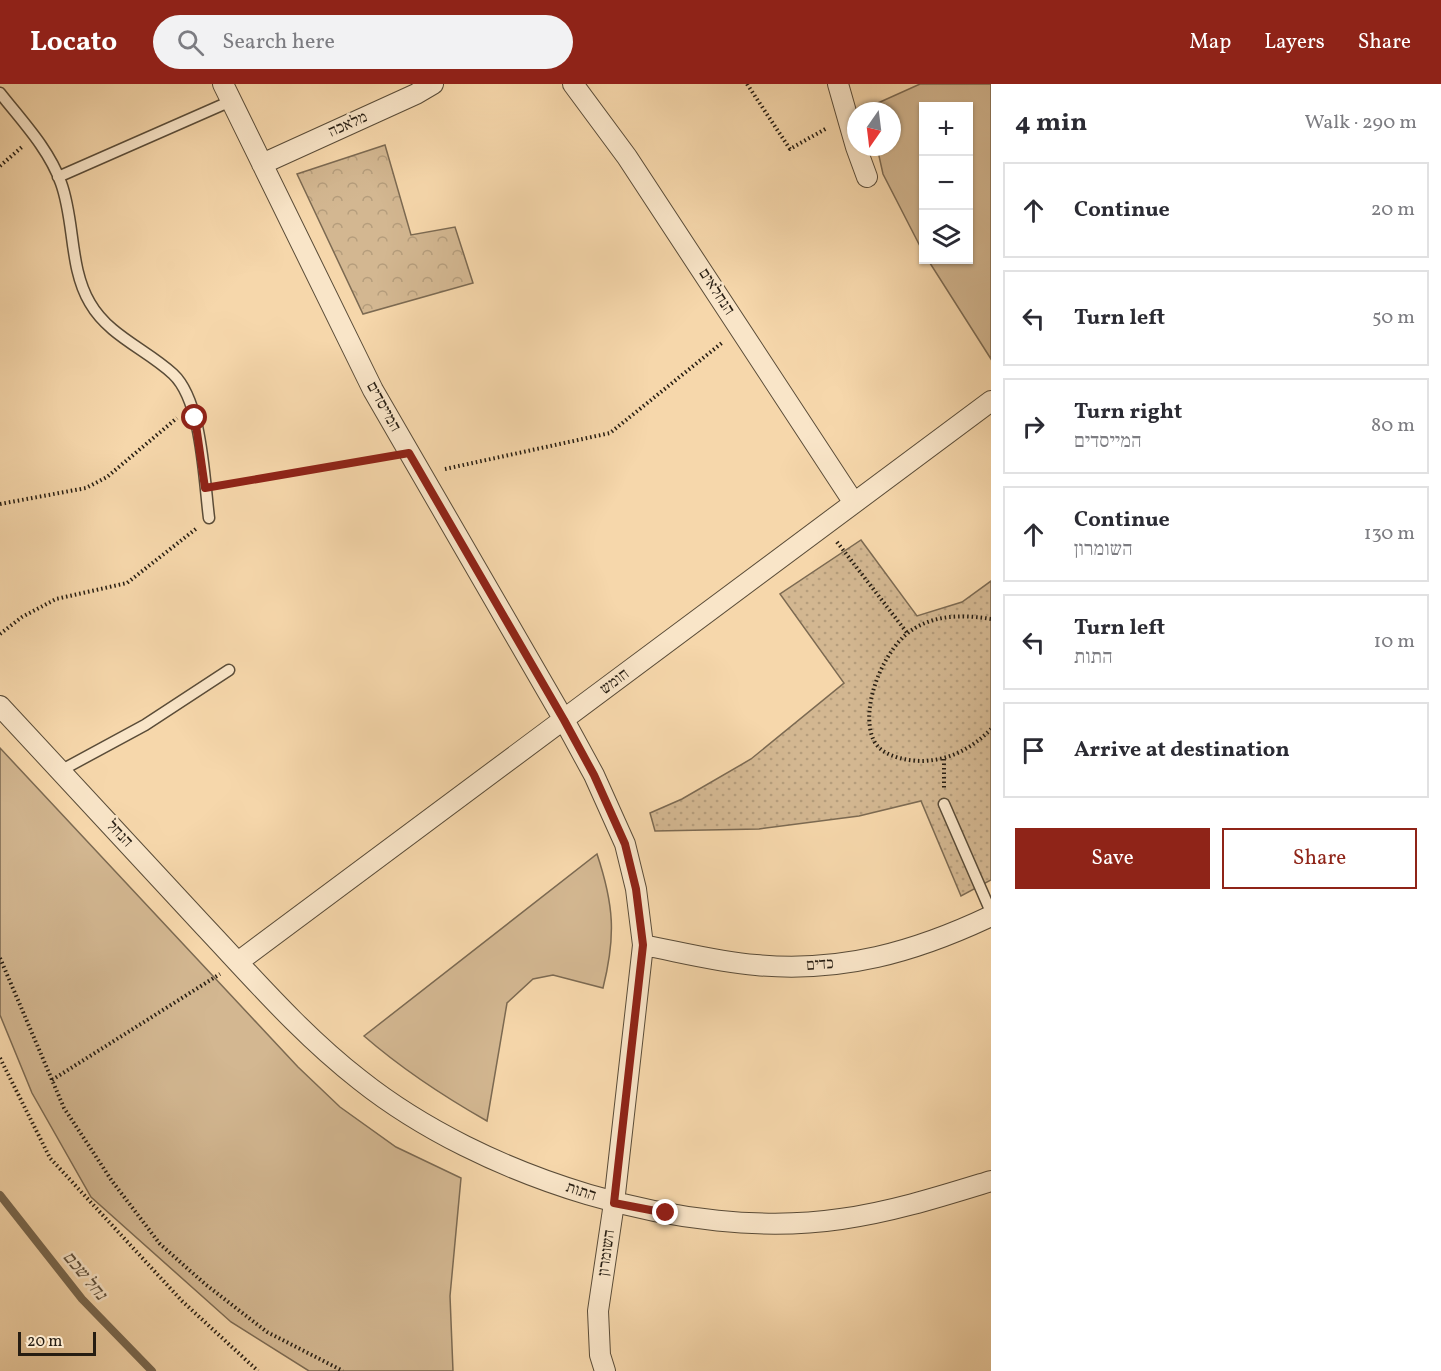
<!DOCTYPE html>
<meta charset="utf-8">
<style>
:root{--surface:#fff;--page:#f2f2f3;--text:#2b2b33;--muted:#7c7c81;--line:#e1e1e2;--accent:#8f2418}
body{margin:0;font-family:Vollkorn,"Frank Ruhl Libre",serif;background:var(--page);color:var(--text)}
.controls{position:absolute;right:18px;top:18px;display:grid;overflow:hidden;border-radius:0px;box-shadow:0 2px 4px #0004}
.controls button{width:54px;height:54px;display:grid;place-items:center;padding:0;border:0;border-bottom:2px solid var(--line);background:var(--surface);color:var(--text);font:30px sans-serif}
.compass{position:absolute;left:847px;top:18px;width:54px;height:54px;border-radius:50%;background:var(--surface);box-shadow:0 2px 4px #0004;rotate:194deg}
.scale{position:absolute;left:18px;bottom:15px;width:78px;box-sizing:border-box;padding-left:6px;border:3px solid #261d12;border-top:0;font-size:16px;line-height:21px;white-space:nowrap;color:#261d12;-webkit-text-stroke:4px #f9e5c8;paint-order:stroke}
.stop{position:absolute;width:18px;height:18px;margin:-14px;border:4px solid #8f2418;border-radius:50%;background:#fff}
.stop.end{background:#8f2418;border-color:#fff;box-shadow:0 2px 6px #0008}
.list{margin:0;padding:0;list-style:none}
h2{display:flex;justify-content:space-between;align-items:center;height:78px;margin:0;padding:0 24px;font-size:26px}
h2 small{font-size:20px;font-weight:400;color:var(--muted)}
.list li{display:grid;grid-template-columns:39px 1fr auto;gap:18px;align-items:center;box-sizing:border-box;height:96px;margin:0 12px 12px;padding:0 12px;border:2px solid var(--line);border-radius:0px}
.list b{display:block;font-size:22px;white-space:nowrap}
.list p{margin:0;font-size:20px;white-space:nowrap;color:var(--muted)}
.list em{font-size:20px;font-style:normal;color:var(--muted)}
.actions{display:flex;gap:12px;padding:18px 24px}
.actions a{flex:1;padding:14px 0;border:2px solid var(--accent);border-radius:0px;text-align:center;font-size:21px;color:var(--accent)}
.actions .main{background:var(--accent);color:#fff}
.icon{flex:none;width:33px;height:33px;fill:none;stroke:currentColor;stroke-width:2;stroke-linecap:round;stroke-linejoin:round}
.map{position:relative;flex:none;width:991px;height:1287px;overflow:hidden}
header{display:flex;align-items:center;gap:36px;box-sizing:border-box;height:84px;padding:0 30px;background:var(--accent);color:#fff}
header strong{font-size:28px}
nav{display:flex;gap:33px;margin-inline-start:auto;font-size:21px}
.search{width:420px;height:54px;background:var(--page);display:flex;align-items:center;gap:15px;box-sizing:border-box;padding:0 21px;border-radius:33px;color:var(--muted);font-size:22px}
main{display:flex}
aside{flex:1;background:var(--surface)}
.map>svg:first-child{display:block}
</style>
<header>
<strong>Locato</strong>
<div class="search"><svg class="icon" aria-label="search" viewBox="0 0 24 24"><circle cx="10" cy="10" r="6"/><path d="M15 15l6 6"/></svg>Search here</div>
<nav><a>Map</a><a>Layers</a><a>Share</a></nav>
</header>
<main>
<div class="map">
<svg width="991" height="1287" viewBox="0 0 991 1287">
<defs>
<pattern id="forest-crowns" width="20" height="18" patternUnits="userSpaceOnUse" patternTransform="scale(1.5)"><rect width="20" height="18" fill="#d3b791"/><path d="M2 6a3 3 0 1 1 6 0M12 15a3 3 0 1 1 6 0" fill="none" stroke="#b59d7c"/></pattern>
<pattern id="park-dots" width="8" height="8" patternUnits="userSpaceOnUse" patternTransform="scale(1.5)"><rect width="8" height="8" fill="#d3b791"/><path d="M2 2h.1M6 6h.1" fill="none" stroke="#b59d7c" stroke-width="1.8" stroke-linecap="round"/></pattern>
</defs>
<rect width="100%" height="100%" fill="#f6d7ab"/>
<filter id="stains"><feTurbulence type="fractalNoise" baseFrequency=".00333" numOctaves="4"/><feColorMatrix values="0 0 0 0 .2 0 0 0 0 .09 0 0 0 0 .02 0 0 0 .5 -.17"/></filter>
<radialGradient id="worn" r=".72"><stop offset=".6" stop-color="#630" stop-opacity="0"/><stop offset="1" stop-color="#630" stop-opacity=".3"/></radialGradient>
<path fill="#d3b791" stroke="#7c6a52" stroke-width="1.5" d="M920 0H991V275L928 176H968V22H924L923 168 883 90 877 63H892V27H870L869 23Z
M0 664 298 983 340 1023 396 1063 461 1094 450 1212 453 1287H309L231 1238 91 1113 32 1009 0 931Z
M597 770C614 821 616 852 603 904L553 891 533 895 507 919 487 1037C443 1012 402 985 364 952Z"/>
<path fill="url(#forest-crowns)" stroke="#7c6a52" stroke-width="1.5" d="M385 61 411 151 455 143 473 199 363 230 297 90Z"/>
<path fill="url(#park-dots)" stroke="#7c6a52" stroke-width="1.5" d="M861 456 917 532 962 518 991 497V796L961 812 921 717 859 732 759 745 655 747 650 729 682 715 751 675 844 599 780 510Z"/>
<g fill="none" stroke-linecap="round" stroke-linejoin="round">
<path stroke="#78674f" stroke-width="8" d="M0 1111 82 1215 152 1287"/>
<defs>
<path id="lane" d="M0 9C22 37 49 65 61 99 75 137 69 184 90 219 109 252 146 265 173 290 202 317 204 395 209 434
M58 93 231 17
M60 687 145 641 229 586
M944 720 991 828"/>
<path id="street" d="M223 0 373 306 564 636 594 691 625 760 636 805 643 861 614 1119 598 1227 600 1271 605 1287
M573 0 627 73 854 419
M838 0 856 63
M856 63 867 93
M262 80 416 10 433 0
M0 622C68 695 135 768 203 841 253 894 302 951 360 996 482 1093 686 1158 841 1135 892 1128 942 1112 991 1097
M643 861C680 868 718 878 756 881 841 889 915 868 991 832
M238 878 991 317"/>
</defs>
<use href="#lane" stroke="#5a4c38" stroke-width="13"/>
<use href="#street" stroke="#5a4c38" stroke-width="22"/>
<path stroke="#261d12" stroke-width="4" stroke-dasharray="1.5 3" stroke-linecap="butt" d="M747 0 790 65 827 44
M0 82 22 63
M445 385 610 349 723 258
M223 401 387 373
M0 420 86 404 107 393 177 334
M837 458 908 550
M991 535C965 531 939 530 915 544 885 561 858 624 874 657 879 666 887 670 896 673 931 684 966 671 991 645
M0 550 22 533 56 515 127 499 197 444
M944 675V704
M0 874 64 1024 112 1097 160 1160 205 1200 267 1248 343 1287
M0 974 50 1074 182 1217 258 1287
M52 996 220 890"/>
<use href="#lane" stroke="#f9e5c8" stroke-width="10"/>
<use href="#street" stroke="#f9e5c8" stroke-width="20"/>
</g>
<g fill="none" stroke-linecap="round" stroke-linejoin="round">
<path stroke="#8f2418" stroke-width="8" d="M195 334 205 404 409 369 564 636 594 691 625 760 636 805 643 861 614 1119 666 1129"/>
</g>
<g text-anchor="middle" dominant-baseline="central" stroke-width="5" stroke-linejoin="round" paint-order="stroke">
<g font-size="16" fill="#261d12" stroke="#f9e5c8">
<text transform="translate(348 41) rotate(-24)">מלאכה</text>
<text transform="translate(716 208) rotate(57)">הנחלאים</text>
<text transform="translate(383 323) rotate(61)">המייסדים</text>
<text transform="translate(615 598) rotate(-37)">חומש</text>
<text transform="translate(119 750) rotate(47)">הנחל</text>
<text transform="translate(820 881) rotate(-4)">כדים</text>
<text transform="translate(581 1108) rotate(18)">התות</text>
<text transform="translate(607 1169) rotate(-82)">השומרון</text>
</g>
<g font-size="18" font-style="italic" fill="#5d4e3a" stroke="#f9e5c8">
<text transform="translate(84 1192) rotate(50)">נחל שכם</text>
</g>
</g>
<rect width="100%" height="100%" filter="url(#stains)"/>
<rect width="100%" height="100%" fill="url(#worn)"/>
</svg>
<div class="controls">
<button>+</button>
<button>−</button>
<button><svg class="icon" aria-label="layers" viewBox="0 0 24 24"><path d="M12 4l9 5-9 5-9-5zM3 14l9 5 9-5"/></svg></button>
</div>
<svg class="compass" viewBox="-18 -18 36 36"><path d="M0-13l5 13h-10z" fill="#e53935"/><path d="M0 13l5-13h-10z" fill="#7c7c81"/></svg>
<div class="scale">20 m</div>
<div class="stop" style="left:195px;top:334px"></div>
<div class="stop end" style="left:666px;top:1129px"></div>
</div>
<aside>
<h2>4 min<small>Walk · 290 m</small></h2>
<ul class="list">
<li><svg class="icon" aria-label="ahead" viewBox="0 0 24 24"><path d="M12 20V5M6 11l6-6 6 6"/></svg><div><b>Continue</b></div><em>20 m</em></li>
<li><svg class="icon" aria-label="left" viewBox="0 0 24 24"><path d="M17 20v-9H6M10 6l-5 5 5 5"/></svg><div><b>Turn left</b></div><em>50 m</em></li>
<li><svg class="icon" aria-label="right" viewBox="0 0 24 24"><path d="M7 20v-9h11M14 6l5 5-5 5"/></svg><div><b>Turn right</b><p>המייסדים</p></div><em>80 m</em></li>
<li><svg class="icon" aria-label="ahead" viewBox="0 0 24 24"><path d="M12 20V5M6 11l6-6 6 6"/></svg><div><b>Continue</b><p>השומרון</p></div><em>130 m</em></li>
<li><svg class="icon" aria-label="left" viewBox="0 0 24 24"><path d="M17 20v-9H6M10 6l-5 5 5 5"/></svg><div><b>Turn left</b><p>התות</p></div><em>10 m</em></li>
<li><svg class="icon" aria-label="arrive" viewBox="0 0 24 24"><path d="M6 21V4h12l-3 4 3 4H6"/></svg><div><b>Arrive at destination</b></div></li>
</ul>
<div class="actions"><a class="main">Save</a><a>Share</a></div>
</aside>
</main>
